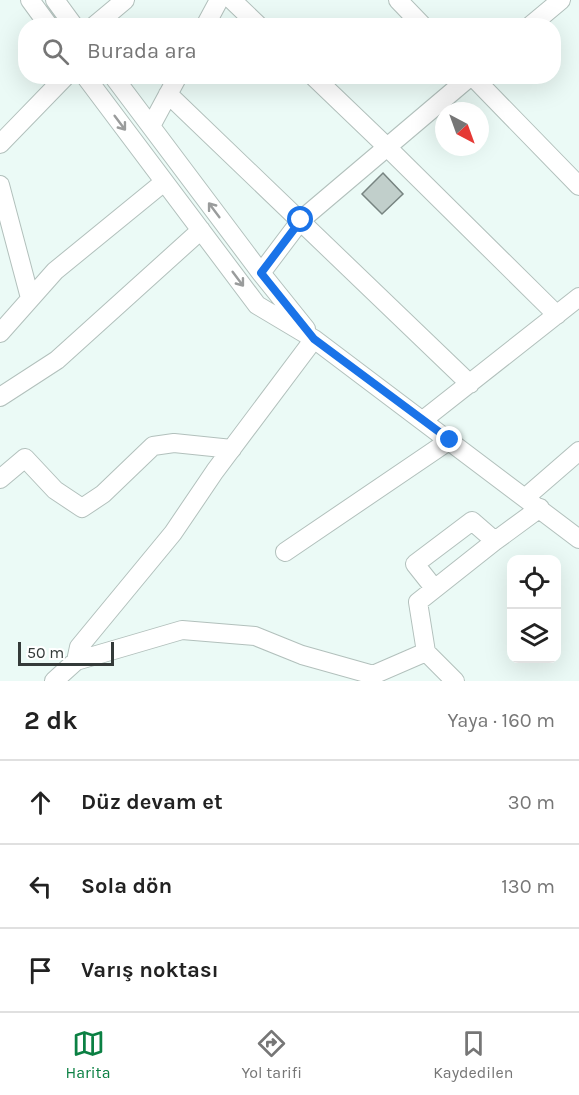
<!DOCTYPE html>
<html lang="tr">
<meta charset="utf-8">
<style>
:root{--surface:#fff;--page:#f2f2f2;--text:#222;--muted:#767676;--line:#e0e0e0;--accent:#0b8043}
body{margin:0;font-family:Karla,sans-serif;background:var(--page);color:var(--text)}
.controls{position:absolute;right:18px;bottom:18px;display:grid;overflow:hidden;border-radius:12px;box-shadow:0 6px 24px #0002}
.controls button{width:54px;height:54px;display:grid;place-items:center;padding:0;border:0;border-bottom:2px solid var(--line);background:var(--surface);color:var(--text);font:30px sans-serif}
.compass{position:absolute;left:435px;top:102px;width:54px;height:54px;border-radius:50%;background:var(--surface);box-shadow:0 6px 24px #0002;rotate:139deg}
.scale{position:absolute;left:18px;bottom:15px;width:96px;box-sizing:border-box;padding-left:6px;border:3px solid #343a39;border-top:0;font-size:16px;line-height:21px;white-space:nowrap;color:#343a39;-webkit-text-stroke:4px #fff;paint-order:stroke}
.stop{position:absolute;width:18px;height:18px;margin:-14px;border:4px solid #1a73e8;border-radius:50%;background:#fff}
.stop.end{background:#1a73e8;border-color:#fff;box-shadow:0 2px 6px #0008}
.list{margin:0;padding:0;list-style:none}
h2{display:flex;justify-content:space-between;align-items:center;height:78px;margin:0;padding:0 24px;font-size:26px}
h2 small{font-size:20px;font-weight:400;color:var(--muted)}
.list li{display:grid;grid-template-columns:39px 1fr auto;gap:18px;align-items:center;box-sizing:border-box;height:84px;padding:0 24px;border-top:2px solid var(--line)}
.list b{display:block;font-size:22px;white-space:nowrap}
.list em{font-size:20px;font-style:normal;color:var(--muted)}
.icon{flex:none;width:33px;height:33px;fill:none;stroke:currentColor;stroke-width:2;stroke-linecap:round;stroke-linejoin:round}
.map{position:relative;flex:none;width:579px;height:681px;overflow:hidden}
.search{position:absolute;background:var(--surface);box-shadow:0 6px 24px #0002;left:18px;right:18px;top:18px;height:66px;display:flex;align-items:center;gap:15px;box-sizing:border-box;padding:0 21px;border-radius:24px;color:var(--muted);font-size:22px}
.sheet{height:330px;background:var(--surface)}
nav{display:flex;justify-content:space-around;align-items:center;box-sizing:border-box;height:84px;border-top:2px solid var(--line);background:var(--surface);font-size:16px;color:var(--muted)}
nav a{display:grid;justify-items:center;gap:3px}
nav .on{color:var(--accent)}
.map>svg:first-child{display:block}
</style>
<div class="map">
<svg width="579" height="681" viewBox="0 0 579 681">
<rect width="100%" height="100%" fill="#ebfaf6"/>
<path fill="#c1cfcb" stroke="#778481" stroke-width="1.5" d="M383 173 403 194 382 214 362 194Z"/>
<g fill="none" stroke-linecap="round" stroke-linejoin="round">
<defs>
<path id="minor" d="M30 0 49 26
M55 0 74 26
M232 0 259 26
M398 0 423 26
M94 26 125 0
M205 26 219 0
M530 26 561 0
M85 76 257 305 314 339 579 539
M113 76 261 273 306 329
M313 76 387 147 557 315
M472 76 579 186
M168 94 470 384
M151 126 178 76
M0 144 66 76
M0 185 30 298
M261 273 301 220 471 76
M0 333 55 271 164 182
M314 339 215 471 173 533 79 647 76 661 182 630 255 636 302 655 373 675 426 652 418 602 495 541 540 508
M0 397 57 360 201 230
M423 420 579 297
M0 479 25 458 55 490 82 508 103 494 153 446 174 443 232 449
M526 497 579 451
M285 552 450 440
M434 588 415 564 472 521 495 541
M426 652 455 681
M54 681 76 661"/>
</defs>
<use href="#minor" stroke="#b2c0bc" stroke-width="20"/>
<use href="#minor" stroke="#fff" stroke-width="18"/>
</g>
<defs><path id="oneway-shaft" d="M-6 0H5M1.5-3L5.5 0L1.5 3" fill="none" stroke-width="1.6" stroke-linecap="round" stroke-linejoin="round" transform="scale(1.5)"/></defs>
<g stroke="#9a9c9c">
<use href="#oneway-shaft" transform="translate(120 123) rotate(53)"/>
<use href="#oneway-shaft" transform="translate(214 210) rotate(-127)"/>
<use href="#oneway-shaft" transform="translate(238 279) rotate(53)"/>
</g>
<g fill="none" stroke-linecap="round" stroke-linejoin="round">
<path stroke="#1a73e8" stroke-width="8" d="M301 220 261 273 314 339 450 440"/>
</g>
</svg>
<div class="controls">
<button><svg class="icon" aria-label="locate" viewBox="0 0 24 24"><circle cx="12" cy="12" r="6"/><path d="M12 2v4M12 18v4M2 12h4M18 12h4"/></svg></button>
<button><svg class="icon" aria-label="layers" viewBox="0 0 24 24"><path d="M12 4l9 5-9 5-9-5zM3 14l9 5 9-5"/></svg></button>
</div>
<svg class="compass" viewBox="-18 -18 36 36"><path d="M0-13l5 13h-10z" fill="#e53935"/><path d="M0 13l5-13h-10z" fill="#767676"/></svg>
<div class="scale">50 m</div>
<div class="stop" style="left:301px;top:220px"></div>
<div class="stop end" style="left:450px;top:440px"></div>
<div class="search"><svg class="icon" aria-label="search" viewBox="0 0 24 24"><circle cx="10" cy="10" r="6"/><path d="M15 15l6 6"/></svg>Burada ara</div>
</div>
<section class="sheet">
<h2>2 dk<small>Yaya · 160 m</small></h2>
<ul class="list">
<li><svg class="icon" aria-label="ahead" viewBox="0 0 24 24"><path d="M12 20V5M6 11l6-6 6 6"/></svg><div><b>Düz devam et</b></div><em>30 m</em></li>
<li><svg class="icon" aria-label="left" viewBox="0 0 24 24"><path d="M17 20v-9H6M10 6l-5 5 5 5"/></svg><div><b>Sola dön</b></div><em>130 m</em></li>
<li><svg class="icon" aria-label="arrive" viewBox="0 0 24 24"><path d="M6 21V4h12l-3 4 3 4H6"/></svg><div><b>Varış noktası</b></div></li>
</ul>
</section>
<nav>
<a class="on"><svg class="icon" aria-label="map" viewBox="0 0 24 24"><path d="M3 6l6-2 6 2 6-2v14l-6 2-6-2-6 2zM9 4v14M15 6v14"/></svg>Harita</a>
<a><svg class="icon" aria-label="directions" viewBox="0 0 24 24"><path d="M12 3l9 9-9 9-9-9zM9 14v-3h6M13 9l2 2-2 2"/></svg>Yol tarifi</a>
<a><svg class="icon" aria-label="saved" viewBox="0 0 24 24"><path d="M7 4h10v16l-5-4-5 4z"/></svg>Kaydedilen</a>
</nav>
